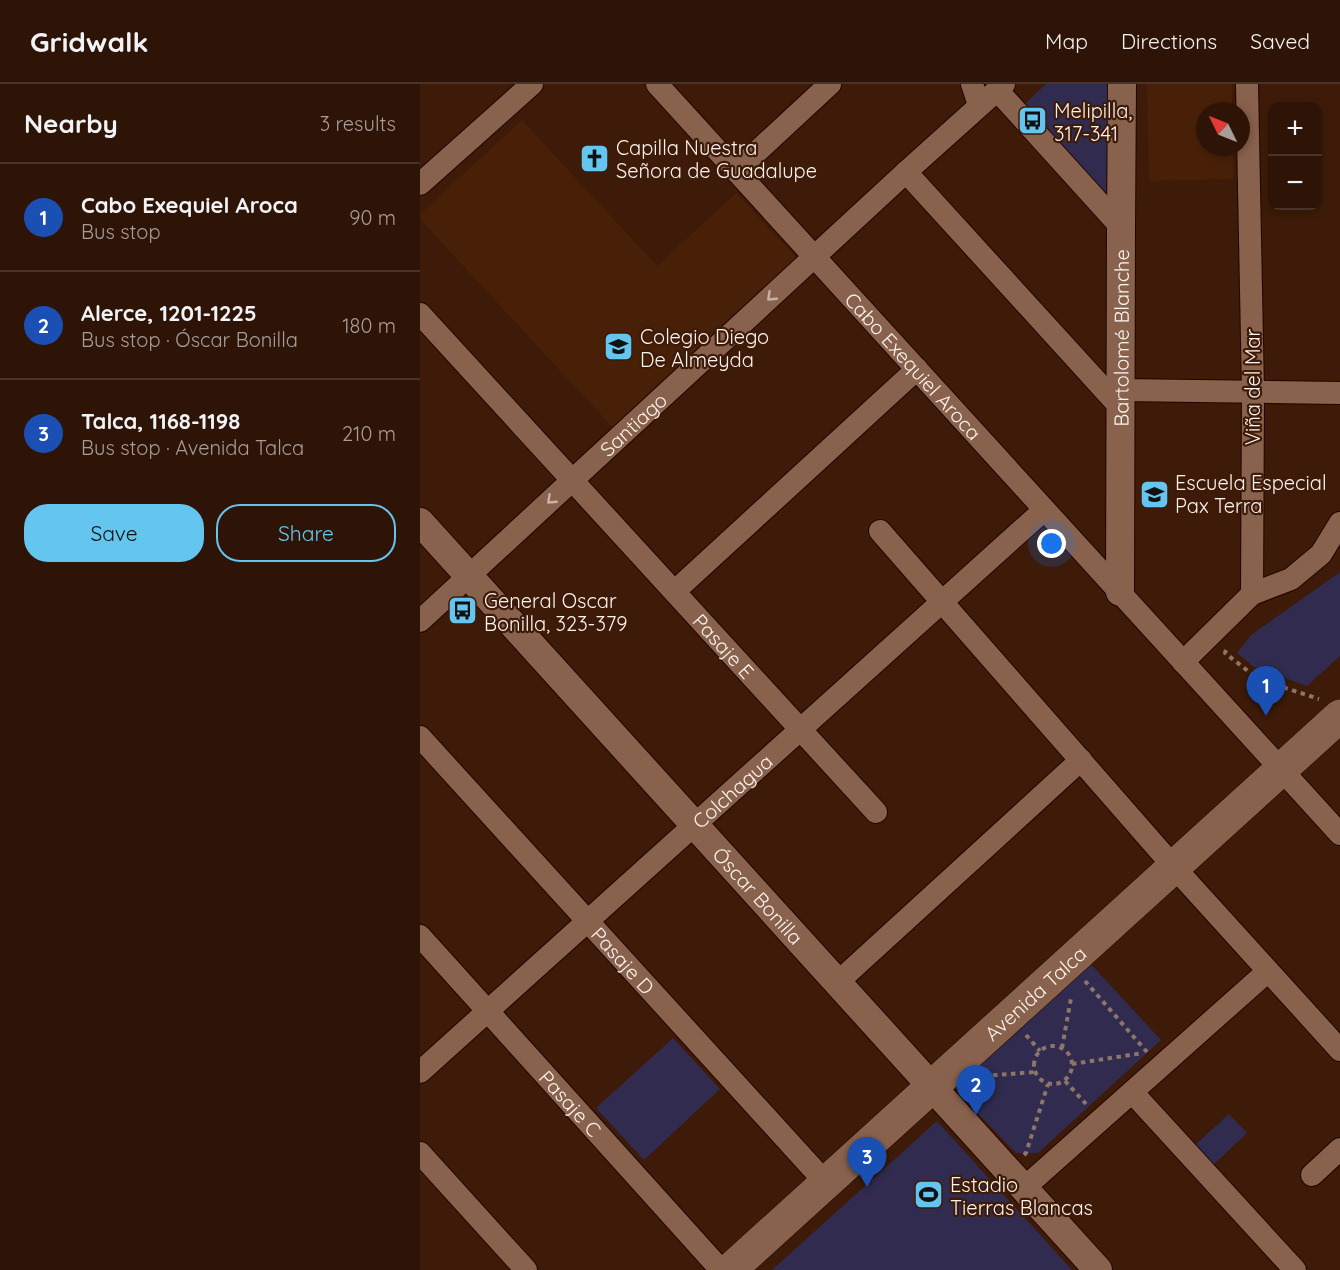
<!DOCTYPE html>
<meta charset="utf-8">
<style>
:root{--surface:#2e1406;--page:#3a2114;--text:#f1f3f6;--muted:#a79e9b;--line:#493328;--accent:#64c5ee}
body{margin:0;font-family:Quicksand,sans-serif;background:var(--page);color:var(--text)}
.controls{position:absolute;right:18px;top:18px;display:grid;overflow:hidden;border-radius:12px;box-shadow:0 3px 9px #0003}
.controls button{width:54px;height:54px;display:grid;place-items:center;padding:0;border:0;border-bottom:2px solid var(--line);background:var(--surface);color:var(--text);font:30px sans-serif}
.compass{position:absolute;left:776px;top:18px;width:54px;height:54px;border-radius:50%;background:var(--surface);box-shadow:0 3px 9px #0003;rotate:313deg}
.you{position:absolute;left:632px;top:460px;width:21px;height:21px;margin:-15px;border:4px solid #fff;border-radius:50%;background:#1a73e8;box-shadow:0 0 0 9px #1a73e833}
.badge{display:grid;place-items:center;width:39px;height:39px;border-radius:50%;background:var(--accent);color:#fff;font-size:20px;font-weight:700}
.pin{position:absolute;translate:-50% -50px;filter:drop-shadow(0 2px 3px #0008)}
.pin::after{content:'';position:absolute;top:32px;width:21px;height:18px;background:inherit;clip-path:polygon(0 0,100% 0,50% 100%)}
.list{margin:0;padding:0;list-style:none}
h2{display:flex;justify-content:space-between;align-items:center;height:78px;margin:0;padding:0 24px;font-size:26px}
h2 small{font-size:20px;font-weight:400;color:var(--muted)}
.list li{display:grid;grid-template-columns:39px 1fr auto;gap:18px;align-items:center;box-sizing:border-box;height:108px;padding:0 24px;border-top:2px solid var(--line)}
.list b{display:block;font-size:22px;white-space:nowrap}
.list p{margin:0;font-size:20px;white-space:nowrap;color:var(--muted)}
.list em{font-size:20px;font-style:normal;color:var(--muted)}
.actions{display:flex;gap:12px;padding:18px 24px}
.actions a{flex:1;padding:14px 0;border:2px solid var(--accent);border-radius:24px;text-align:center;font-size:21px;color:var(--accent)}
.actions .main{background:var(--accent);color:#111}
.map{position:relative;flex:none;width:920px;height:1186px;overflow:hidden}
header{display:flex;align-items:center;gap:36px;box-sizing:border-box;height:84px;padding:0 30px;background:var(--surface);border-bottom:2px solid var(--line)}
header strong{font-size:28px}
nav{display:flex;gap:33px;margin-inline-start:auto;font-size:21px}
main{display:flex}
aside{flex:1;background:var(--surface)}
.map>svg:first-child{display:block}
</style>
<header>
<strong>Gridwalk</strong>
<nav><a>Map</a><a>Directions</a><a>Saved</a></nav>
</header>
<main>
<aside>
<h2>Nearby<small>3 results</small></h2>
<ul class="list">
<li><span class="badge" style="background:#1a4fb4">1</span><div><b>Cabo Exequiel Aroca</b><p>Bus stop</p></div><em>90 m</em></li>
<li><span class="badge" style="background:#1a4fb4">2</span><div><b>Alerce, 1201-1225</b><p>Bus stop · Óscar Bonilla</p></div><em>180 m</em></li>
<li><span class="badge" style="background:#1a4fb4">3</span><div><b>Talca, 1168-1198</b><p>Bus stop · Avenida Talca</p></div><em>210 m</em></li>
</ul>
<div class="actions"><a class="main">Save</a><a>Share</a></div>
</aside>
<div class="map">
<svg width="920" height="1186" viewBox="0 0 920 1186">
<rect width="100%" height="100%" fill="#3d1b08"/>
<path fill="#472007" d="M727 0H812V27H785V63H813V95L729 97Z
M102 36 237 182 316 109 377 174 193 344 0 135V130Z"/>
<path fill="#312c4f" d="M626 0H696L692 116 604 21Z
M920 488V572L887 602 834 583 817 569 831 551Z
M667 876 741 956 618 1069H596L542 1013V994Z
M253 954 300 1005 224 1076 176 1024Z
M809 1030 827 1049 793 1081 775 1061Z
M517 1037 652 1186H352Z"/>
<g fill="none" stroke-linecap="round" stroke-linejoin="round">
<defs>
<g id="minor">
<path id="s1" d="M237 0 920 750"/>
<path d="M552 0 559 21"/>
<path d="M577 6 701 143"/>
<path d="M316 87 410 0"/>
<path d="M486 88 701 324"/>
<path d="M0 100 112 0"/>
<path id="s2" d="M0 230 456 728"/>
<path d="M701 306 920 309"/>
<path d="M460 447 754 783 920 966"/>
<path d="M255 507 497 285"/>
<path d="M832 510 871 495 901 470 920 439"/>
<path id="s3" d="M0 537 486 88 584 0"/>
<path d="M763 578 832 510 833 308 827 0"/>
<path id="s4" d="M0 653 406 1099"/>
<path id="s5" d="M0 852 301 1186"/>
<path d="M418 898 661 676"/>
<path id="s6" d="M0 988 624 426"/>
<path d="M712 1008 875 1186"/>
<path d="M0 1069 106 1186"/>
<path d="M892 1091 920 1065"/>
<path d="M604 1104 848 887"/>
</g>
<g id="tertiary">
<path id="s7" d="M0 438 678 1186"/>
<path id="s8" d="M700 508 701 143 702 0"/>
</g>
<g id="secondary">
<path id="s9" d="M310 1186 920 632"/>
</g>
</defs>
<use href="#minor" stroke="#220400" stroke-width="24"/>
<use href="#tertiary" stroke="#220400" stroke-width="30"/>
<use href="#secondary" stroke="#220400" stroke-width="34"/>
<path stroke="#8d7568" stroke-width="4" stroke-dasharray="4.5 4.5" stroke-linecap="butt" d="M806 566 805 569 838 595 899 615
M665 897 727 968
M606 951 620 967
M614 981a19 19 0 1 1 38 0a19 19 0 1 1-38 0Z
M642 964 651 914
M652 980 723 969
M564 992 615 988
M645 997 666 1020
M604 1071 606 1069 628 1000"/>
<use href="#minor" stroke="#89624d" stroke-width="22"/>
<use href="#tertiary" stroke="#89624d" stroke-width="28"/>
<use href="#secondary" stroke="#89624d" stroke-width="33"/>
</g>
<defs><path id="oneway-chevron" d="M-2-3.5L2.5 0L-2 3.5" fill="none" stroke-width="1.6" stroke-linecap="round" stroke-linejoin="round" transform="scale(1.5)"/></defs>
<g stroke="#c8b2a6">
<use href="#oneway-chevron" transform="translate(351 213) rotate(137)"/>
<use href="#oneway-chevron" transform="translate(131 416) rotate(137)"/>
</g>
<defs>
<symbol id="bus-square" viewBox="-11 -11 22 22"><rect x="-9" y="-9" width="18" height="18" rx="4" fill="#64c5ee" stroke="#3d1b08"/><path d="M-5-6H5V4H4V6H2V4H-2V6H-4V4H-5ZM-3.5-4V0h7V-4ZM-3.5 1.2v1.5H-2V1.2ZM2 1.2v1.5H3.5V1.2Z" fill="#111"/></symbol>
<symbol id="church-square" viewBox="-11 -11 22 22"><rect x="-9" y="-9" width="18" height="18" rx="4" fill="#64c5ee" stroke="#3d1b08"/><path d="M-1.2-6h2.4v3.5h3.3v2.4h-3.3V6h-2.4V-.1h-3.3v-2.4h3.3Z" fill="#111"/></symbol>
<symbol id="school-square" viewBox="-11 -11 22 22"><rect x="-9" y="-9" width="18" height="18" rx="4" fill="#64c5ee" stroke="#3d1b08"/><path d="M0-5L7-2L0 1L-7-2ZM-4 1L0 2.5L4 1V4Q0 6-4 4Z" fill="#111"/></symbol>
<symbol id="stadium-square" viewBox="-11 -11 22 22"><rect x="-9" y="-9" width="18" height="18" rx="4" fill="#64c5ee" stroke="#3d1b08"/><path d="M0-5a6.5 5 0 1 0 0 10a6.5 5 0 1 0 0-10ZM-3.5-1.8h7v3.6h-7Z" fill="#111"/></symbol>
</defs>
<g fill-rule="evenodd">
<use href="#bus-square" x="596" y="20" width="33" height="33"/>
<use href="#church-square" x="158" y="58" width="33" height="33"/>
<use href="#school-square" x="182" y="246" width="33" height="33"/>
<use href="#school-square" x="718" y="394" width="33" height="33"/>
<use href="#bus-square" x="26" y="510" width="33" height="33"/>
<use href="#stadium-square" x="492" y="1094" width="33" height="33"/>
</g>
<g text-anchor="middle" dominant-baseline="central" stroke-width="4.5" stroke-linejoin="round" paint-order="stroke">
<g font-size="20" fill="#fcf3ee" stroke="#3d1b08" text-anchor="start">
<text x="634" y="26">Melipilla,<tspan x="634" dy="23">317-341</tspan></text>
<text x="196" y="63">Capilla Nuestra<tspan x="196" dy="23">Señora de Guadalupe</tspan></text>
<text x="220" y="252">Colegio Diego<tspan x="220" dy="23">De Almeyda</tspan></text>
<text x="755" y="398">Escuela Especial<tspan x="755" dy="23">Pax Terra</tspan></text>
<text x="64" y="516">General Oscar<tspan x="64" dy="23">Bonilla, 323-379</tspan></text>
<text x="530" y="1100">Estadio<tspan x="530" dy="23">Tierras Blancas</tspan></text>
</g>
<g font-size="20" fill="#fcf3ee" stroke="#3d1b08">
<text stroke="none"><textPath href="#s8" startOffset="254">Bartolomé Blanche</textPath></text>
<text stroke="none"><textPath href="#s1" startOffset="381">Cabo Exequiel Aroca</textPath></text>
<text transform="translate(832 303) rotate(-90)">Viña del Mar</text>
<text stroke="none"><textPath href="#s3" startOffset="290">Santiago</textPath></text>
<text stroke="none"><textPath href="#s2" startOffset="450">Pasaje E</textPath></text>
<text stroke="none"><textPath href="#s6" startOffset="420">Colchagua</textPath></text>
<text stroke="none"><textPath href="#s7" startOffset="504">Óscar Bonilla</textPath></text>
<text stroke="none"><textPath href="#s4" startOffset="302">Pasaje D</textPath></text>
<text stroke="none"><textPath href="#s9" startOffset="412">Avenida Talca</textPath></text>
<text stroke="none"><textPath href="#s5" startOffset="225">Pasaje C</textPath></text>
</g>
</g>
</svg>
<div class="controls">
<button>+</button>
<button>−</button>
</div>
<svg class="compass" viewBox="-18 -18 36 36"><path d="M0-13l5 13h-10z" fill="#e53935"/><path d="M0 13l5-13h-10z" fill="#a79e9b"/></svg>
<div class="you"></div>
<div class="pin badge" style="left:846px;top:632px;background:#1a4fb4">1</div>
<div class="pin badge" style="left:556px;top:1031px;background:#1a4fb4">2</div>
<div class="pin badge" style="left:447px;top:1103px;background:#1a4fb4">3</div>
</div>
</main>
